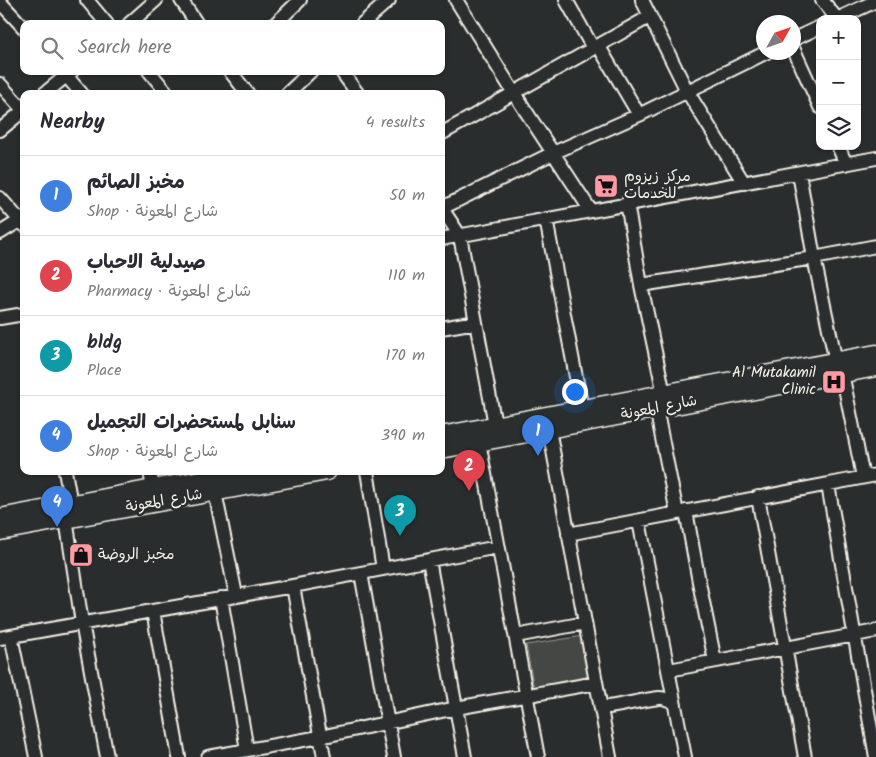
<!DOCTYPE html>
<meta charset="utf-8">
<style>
:root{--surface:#fff;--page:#f2f2f3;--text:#2b2b33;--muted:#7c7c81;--line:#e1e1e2;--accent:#8a5d65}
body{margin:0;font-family:Kalam,"Playpen Sans Arabic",sans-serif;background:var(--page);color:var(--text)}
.controls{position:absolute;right:15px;top:15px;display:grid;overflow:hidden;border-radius:10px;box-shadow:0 1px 4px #0004}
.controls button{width:45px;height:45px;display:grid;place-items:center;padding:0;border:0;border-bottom:1px solid var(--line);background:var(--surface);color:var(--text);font:25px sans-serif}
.compass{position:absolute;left:756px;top:15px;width:45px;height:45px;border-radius:50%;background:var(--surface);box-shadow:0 1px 4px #0004;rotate:50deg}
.you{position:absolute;left:574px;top:391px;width:18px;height:18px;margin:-12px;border:4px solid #fff;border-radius:50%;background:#1a73e8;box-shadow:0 0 0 8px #1a73e833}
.badge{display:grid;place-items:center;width:32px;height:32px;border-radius:50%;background:var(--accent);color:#fff;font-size:16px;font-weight:700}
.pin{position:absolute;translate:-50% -41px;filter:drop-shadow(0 1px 2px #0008)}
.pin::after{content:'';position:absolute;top:26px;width:18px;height:15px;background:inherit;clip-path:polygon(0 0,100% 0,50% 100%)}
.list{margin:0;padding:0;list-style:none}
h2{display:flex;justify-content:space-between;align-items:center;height:65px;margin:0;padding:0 20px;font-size:21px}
h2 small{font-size:16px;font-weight:400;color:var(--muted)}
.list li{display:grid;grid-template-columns:32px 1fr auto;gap:15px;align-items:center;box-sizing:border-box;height:80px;padding:0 20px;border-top:1px solid var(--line)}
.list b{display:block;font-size:19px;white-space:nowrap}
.list p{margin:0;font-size:16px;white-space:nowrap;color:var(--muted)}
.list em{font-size:16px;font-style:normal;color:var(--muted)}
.icon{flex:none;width:28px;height:28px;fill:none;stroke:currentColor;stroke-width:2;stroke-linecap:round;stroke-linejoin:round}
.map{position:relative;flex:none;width:876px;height:757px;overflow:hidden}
.search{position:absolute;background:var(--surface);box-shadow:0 1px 4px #0004;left:20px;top:20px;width:425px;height:55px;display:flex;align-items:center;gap:12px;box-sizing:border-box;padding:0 18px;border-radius:10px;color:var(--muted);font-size:19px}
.panel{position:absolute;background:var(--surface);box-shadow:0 1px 4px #0004;left:20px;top:90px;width:425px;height:385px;border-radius:10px}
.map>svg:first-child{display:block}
</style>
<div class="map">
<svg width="876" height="757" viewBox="0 0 876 757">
<rect width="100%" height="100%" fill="#2a2d2e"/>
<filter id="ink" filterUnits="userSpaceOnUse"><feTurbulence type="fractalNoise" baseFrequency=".02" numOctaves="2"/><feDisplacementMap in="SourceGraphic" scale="10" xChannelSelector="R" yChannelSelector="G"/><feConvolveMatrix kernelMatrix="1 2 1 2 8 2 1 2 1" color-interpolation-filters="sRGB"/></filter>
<g filter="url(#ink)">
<path fill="#444645" stroke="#9c9c96" d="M583 636 591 679 534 689 526 645Z"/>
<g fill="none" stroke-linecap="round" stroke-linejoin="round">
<defs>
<path id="minor" d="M87 0 107 24
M181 0 197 24
M456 0 514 93 591 211
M566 0 593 48
M642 0 687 91 744 183
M822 0 837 19
M0 2 24 28
M837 19 876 1
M129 24 156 0
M275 24 300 0
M362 24 389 0
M794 39 820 27
M598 45 639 115
M794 50 820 107
M62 71 82 94
M149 71 168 94
M230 71 248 94
M341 71 358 94
M0 84 24 111
M44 94 72 71
M287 94 311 71
M0 130 24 110
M441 134 649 17
M838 146 846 164
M799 173 814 258 836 362
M0 198 24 225
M627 203 641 285 664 394
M441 207 460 236 495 425
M442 208 553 153 639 115 767 52
M546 219 582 409
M0 233 24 218
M441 239 876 158
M641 285 814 258 876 246
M0 318 24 314
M441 328 476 322
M842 373 863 477
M656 408 677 513
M549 429 610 757
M479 442 538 757
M65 471 71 504
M150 471 153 489
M367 471 383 569
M828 485 876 757
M215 492 236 595
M758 497 805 757
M686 511 699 582 715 661
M66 519 82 623 107 757
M639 521 685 757
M568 534 876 475
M429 560 465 757
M361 573 394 757
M293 586 324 757
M221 598 247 750
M153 611 179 757
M11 636 36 757
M516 636 585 623
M0 638 293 586 498 547
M669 670 876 631
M601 708C621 706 640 700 659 698 664 697 668 701 674 701
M208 757 320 737 456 708 596 683"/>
<path id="highway" d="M441 436 876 354
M441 449 876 367
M0 518 248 471
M0 531 327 471"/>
</defs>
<use href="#minor" stroke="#f4f1e8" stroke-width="16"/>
<use href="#highway" stroke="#f4f1e8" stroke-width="21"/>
<use href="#minor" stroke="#2a2d2e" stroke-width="12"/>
<use href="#highway" stroke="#2a2d2e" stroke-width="18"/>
</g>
</g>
<defs>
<symbol id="supermarket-square" viewBox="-11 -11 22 22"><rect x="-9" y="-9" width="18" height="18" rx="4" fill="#ff9aa2" stroke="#2a2d2e"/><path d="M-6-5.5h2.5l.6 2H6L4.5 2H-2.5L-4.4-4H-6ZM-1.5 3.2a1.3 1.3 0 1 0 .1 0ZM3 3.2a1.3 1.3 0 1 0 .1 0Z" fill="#111"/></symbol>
<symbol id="hospital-square" viewBox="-11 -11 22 22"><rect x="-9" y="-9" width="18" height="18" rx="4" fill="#ff9aa2" stroke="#2a2d2e"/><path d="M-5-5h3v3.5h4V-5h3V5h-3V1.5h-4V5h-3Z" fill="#111"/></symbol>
<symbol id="shop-square" viewBox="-11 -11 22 22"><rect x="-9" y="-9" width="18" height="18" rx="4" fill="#ff9aa2" stroke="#2a2d2e"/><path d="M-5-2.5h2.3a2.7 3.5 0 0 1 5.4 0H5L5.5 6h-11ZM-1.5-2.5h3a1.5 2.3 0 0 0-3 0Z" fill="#111"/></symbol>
</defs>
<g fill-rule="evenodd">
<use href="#supermarket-square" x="592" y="172" width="28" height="28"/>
<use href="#hospital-square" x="820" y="368" width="28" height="28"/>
<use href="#shop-square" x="67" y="541" width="28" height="28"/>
</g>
<g text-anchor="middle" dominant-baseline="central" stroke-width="5" stroke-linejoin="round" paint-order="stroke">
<g font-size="15" fill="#f4f1e8" stroke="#2a2d2e" text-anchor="start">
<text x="624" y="177">مركز زيزوم<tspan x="624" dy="17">للخدمات</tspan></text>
<text x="816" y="373" text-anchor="end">Al Mutakamil<tspan x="816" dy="17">Clinic</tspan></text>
<text x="98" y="555">مخبز الروضة</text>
</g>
<g font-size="15" fill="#f4f1e8" stroke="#2a2d2e">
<text transform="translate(659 408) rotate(-11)">شارع المعونة</text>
<text transform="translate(164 501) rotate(-10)">شارع المعونة</text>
</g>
</g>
</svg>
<div class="controls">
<button>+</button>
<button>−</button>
<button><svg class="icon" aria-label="layers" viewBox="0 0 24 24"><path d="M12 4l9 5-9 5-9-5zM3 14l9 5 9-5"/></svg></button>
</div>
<svg class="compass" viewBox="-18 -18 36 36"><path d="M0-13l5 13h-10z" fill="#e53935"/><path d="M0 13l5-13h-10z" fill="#7c7c81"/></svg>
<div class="you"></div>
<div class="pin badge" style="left:538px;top:456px;background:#3f7fe0">1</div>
<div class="pin badge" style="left:469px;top:491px;background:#e0444e">2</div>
<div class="pin badge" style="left:400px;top:536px;background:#0f9aa8">3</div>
<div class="pin badge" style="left:57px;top:527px;background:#3f7fe0">4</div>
<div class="search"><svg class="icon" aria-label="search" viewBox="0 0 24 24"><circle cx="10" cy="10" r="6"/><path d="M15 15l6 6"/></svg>Search here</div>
<section class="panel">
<h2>Nearby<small>4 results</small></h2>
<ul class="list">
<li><span class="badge" style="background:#3f7fe0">1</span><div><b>مخبز الصائم</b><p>Shop · شارع المعونة</p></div><em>50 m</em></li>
<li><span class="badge" style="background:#e0444e">2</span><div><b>صيدلية الاحباب</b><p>Pharmacy · شارع المعونة</p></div><em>110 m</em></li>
<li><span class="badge" style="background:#0f9aa8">3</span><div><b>bldg</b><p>Place</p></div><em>170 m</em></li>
<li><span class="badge" style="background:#3f7fe0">4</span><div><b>سنابل لمستحضرات التجميل</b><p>Shop · شارع المعونة</p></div><em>390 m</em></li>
</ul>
</section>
</div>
